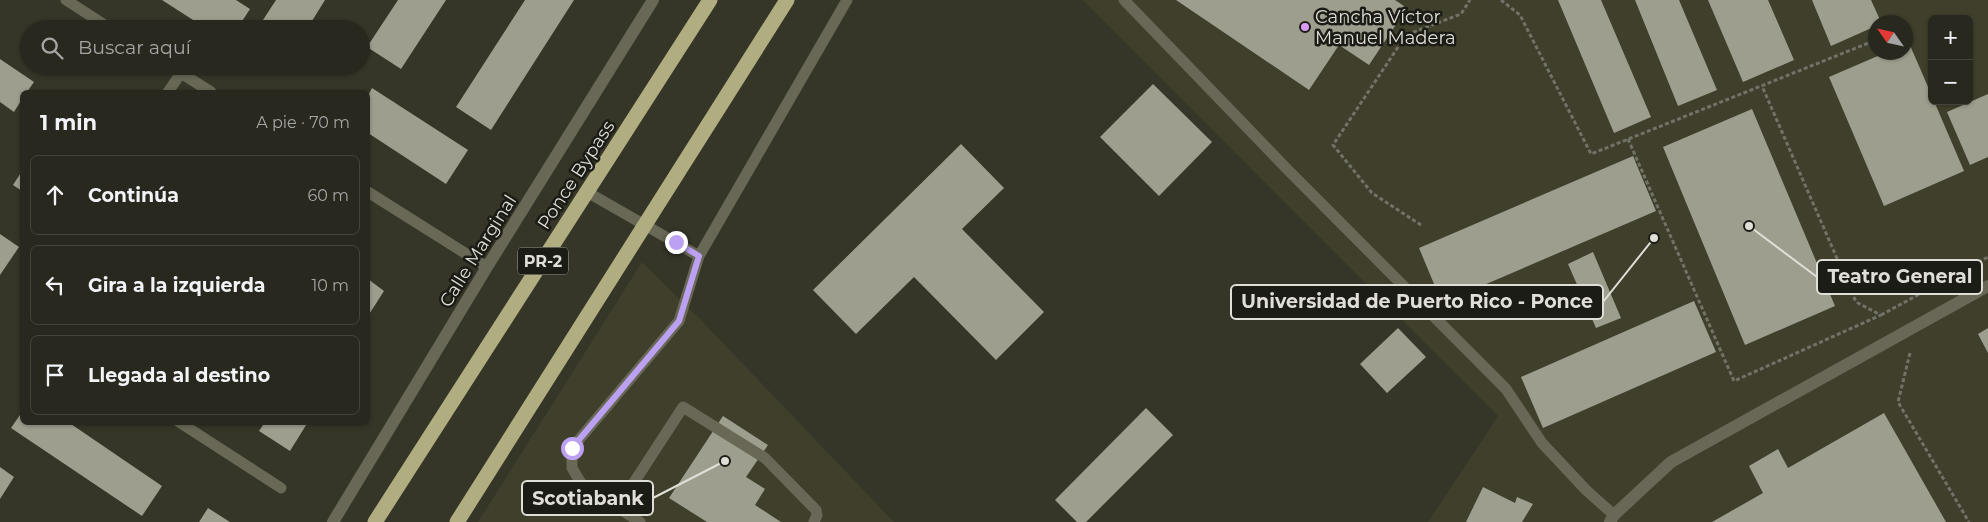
<!DOCTYPE html>
<html lang="es">
<meta charset="utf-8">
<style>
:root{--surface:#28281e;--page:#303027;--text:#f1f3f6;--muted:#a5a6a4;--line:#44443c}
body{margin:0;font-family:Montserrat,sans-serif;background:var(--page);color:var(--text)}
.controls{position:absolute;right:15px;top:15px;display:grid;overflow:hidden;border-radius:8px;box-shadow:0 1px 4px #0004}
.controls button{width:45px;height:45px;display:grid;place-items:center;padding:0;border:0;border-bottom:1px solid var(--line);background:var(--surface);color:var(--text);font:25px sans-serif}
.compass{position:absolute;left:1868px;top:15px;width:45px;height:45px;border-radius:50%;background:var(--surface);box-shadow:0 1px 4px #0004;rotate:304deg}
.stop{position:absolute;width:15px;height:15px;margin:-11px;border:4px solid #bca0f2;border-radius:50%;background:#fff}
.stop.end{background:#bca0f2;border-color:#fff;box-shadow:0 1px 5px #0008}
.list{margin:0;padding:0;list-style:none}
h2{display:flex;justify-content:space-between;align-items:center;height:65px;margin:0;padding:0 20px;font-size:21px}
h2 small{font-size:16px;font-weight:400;color:var(--muted)}
.list li{display:grid;grid-template-columns:32px 1fr auto;gap:15px;align-items:center;box-sizing:border-box;height:80px;margin:0 10px 10px;padding:0 10px;border:1px solid var(--line);border-radius:8px}
.list b{display:block;font-size:19px;white-space:nowrap}
.list em{font-size:16px;font-style:normal;color:var(--muted)}
.icon{flex:none;width:28px;height:28px;fill:none;stroke:currentColor;stroke-width:2;stroke-linecap:round;stroke-linejoin:round}
.map{position:relative;flex:none;width:1988px;height:522px;overflow:hidden}
.search{position:absolute;background:var(--surface);box-shadow:0 1px 4px #0004;left:20px;top:20px;width:350px;height:55px;display:flex;align-items:center;gap:12px;box-sizing:border-box;padding:0 18px;border-radius:28px;color:var(--muted);font-size:19px}
.panel{position:absolute;background:var(--surface);box-shadow:0 1px 4px #0004;left:20px;top:90px;width:350px;height:335px;border-radius:8px}
.map>svg:first-child{display:block}
</style>
<div class="map">
<svg width="1988" height="522" viewBox="0 0 1988 522">
<rect width="100%" height="100%" fill="#353528"/>
<path fill="#403f2c" fill-rule="evenodd" d="M1083 0H1988V522H1428L1498 416ZM1932 19H1969V101H1932ZM1876 22H1906V52H1876Z
M642 262 701 320 894 522H478Z"/>
<path fill="#9e9e8f" d="M162 0H236L250 9 237 29H207Z
M276 0H325L307 29H270L261 23Z
M398 0H446L401 69 367 47Z
M525 0H574L491 130 456 107Z
M1176 0H1395L1407 8 1369 65 1339 45 1309 90Z
M1558 0H1601L1651 117 1614 133Z
M1635 0H1679L1717 90 1678 106Z
M1708 0H1768L1794 60 1743 82Z
M1812 0H1871L1881 22H1876V26L1831 46Z
M1909 43 1932 96V101H1934L1964 171 1884 206 1829 77 1887 52H1906V45Z
M0 59 34 82 27 92H22V99L14 112 0 102Z
M1153 84 1212 142 1159 196 1100 137Z
M372 88 468 150 446 184 368 133V96Z
M1988 94V157L1970 165 1947 112Z
M1752 109 1835 306 1745 345 1663 147Z
M961 144 1004 188 962 229 1044 312 996 360 914 277 856 334 813 290Z
M1633 156 1656 211 1442 303 1419 248Z
M22 171V191L13 185Z
M0 234 19 247 0 275Z
M1593 252 1621 318 1596 328 1568 264Z
M368 279 384 291 368 316Z
M1694 301 1716 352 1543 428 1521 377Z
M1398 328 1426 357 1387 393 1360 364Z
M1988 328V353L1978 334Z
M1146 408 1173 435 1086 522H1077L1055 500Z
M22 412V422H68L162 486 142 516 11 428Z
M1884 413 1946 522H1712L1763 493 1749 466 1778 449 1788 468Z
M723 416 768 445 746 477 765 489 755 505 781 522H707L669 498Z
M265 422H308L290 451 259 431Z
M0 467 14 477 0 499Z
M1483 487 1515 503 1517 497 1533 504 1522 522H1466Z
M208 508 230 522H199Z"/>
<g fill="none" stroke-linecap="round" stroke-linejoin="round">
<path stroke="#727267" stroke-width="3" stroke-dasharray="4 2.5" stroke-linecap="butt" d="M1501 0 1520 15 1591 154 1876 40
M1628 139 1734 381 1881 315 1856 302 1762 86
M1421 225 1372 193 1333 145 1406 35 1461 14 1470 0
M1881 315 1988 257
M1910 353 1898 402 1969 522"/>
<path stroke="#696856" stroke-width="11" d="M66 0 111 29
M1124 0 1288 170 1506 389 1542 443 1586 490 1614 515
M170 66 211 92
M168 92 181 73
M368 192 487 267
M587 192 699 256
M179 422 281 488
M618 507 683 407 765 458 816 510 817 515 814 522
M640 522 581 483 572 468V448L679 321 699 256 847 0"/>
<path stroke="#696856" stroke-width="12" d="M333 522 487 267 653 0
M1610 522 1614 515 1671 462 1988 286"/>
<path stroke="#b0ae81" stroke-width="15" d="M375 522 710 0
M457 522 787 0"/>
</g>
<g fill="none" stroke-linecap="round" stroke-linejoin="round">
<path stroke="#bca0f2" stroke-width="6" d="M572 448 679 321 699 256 676 242"/>
</g>
<circle fill="#db9af6" stroke="#1c1c16" stroke-width="2" cx="1305" cy="27" r="5"/>
<g text-anchor="middle" dominant-baseline="central" stroke-width="5" stroke-linejoin="round" paint-order="stroke">
<rect fill="#1c1c16" stroke="#a4a49d" stroke-width="1" x="518" y="247.5" width="50" height="27" rx="4"/>
<g font-size="16" font-weight="bold" fill="#dfdfd7">
<text x="543" y="261">PR-2</text>
</g>
<g font-size="18" fill="#dfdfd7" stroke="#1c1c16" text-anchor="start">
<text x="1315" y="17">Cancha Víctor<tspan x="1315" dy="21">Manuel Madera</tspan></text>
</g>
<g font-size="18" fill="#dfdfd7" stroke="#1c1c16">
<text transform="translate(576 175) rotate(-57)">Ponce Bypass</text>
<text transform="translate(478 251) rotate(-58)">Calle Marginal</text>
</g>
</g>
<path fill="none" stroke="#dfdfd7" stroke-width="2" d="M1749 226L1817 277M1654 238L1603 302M725 461L653 498"/>
<g fill="#dfdfd7" stroke="#1c1c16" stroke-width="2">
<circle cx="1749" cy="226" r="5"/>
<circle cx="1654" cy="238" r="5"/>
<circle cx="725" cy="461" r="5"/>
</g>
<g fill="#1c1c16" stroke="#dfdfd7" stroke-width="2">
<rect x="1817" y="260" width="165" height="34" rx="5"/>
<rect x="1231" y="285" width="372" height="34" rx="5"/>
<rect x="522" y="481" width="131" height="34" rx="5"/>
</g>
<g font-size="19" text-anchor="middle" font-weight="bold" fill="#dfdfd7">
<text x="1900" y="283">Teatro General</text>
<text x="1417" y="308">Universidad de Puerto Rico - Ponce</text>
<text x="588" y="505">Scotiabank</text>
</g>
</svg>
<div class="controls">
<button>+</button>
<button>−</button>
</div>
<svg class="compass" viewBox="-18 -18 36 36"><path d="M0-13l5 13h-10z" fill="#e53935"/><path d="M0 13l5-13h-10z" fill="#a5a6a4"/></svg>
<div class="stop" style="left:572px;top:448px"></div>
<div class="stop end" style="left:676px;top:242px"></div>
<div class="search"><svg class="icon" aria-label="search" viewBox="0 0 24 24"><circle cx="10" cy="10" r="6"/><path d="M15 15l6 6"/></svg>Buscar aquí</div>
<section class="panel">
<h2>1 min<small>A pie · 70 m</small></h2>
<ul class="list">
<li><svg class="icon" aria-label="ahead" viewBox="0 0 24 24"><path d="M12 20V5M6 11l6-6 6 6"/></svg><div><b>Continúa</b></div><em>60 m</em></li>
<li><svg class="icon" aria-label="left" viewBox="0 0 24 24"><path d="M17 20v-9H6M10 6l-5 5 5 5"/></svg><div><b>Gira a la izquierda</b></div><em>10 m</em></li>
<li><svg class="icon" aria-label="arrive" viewBox="0 0 24 24"><path d="M6 21V4h12l-3 4 3 4H6"/></svg><div><b>Llegada al destino</b></div></li>
</ul>
</section>
</div>
